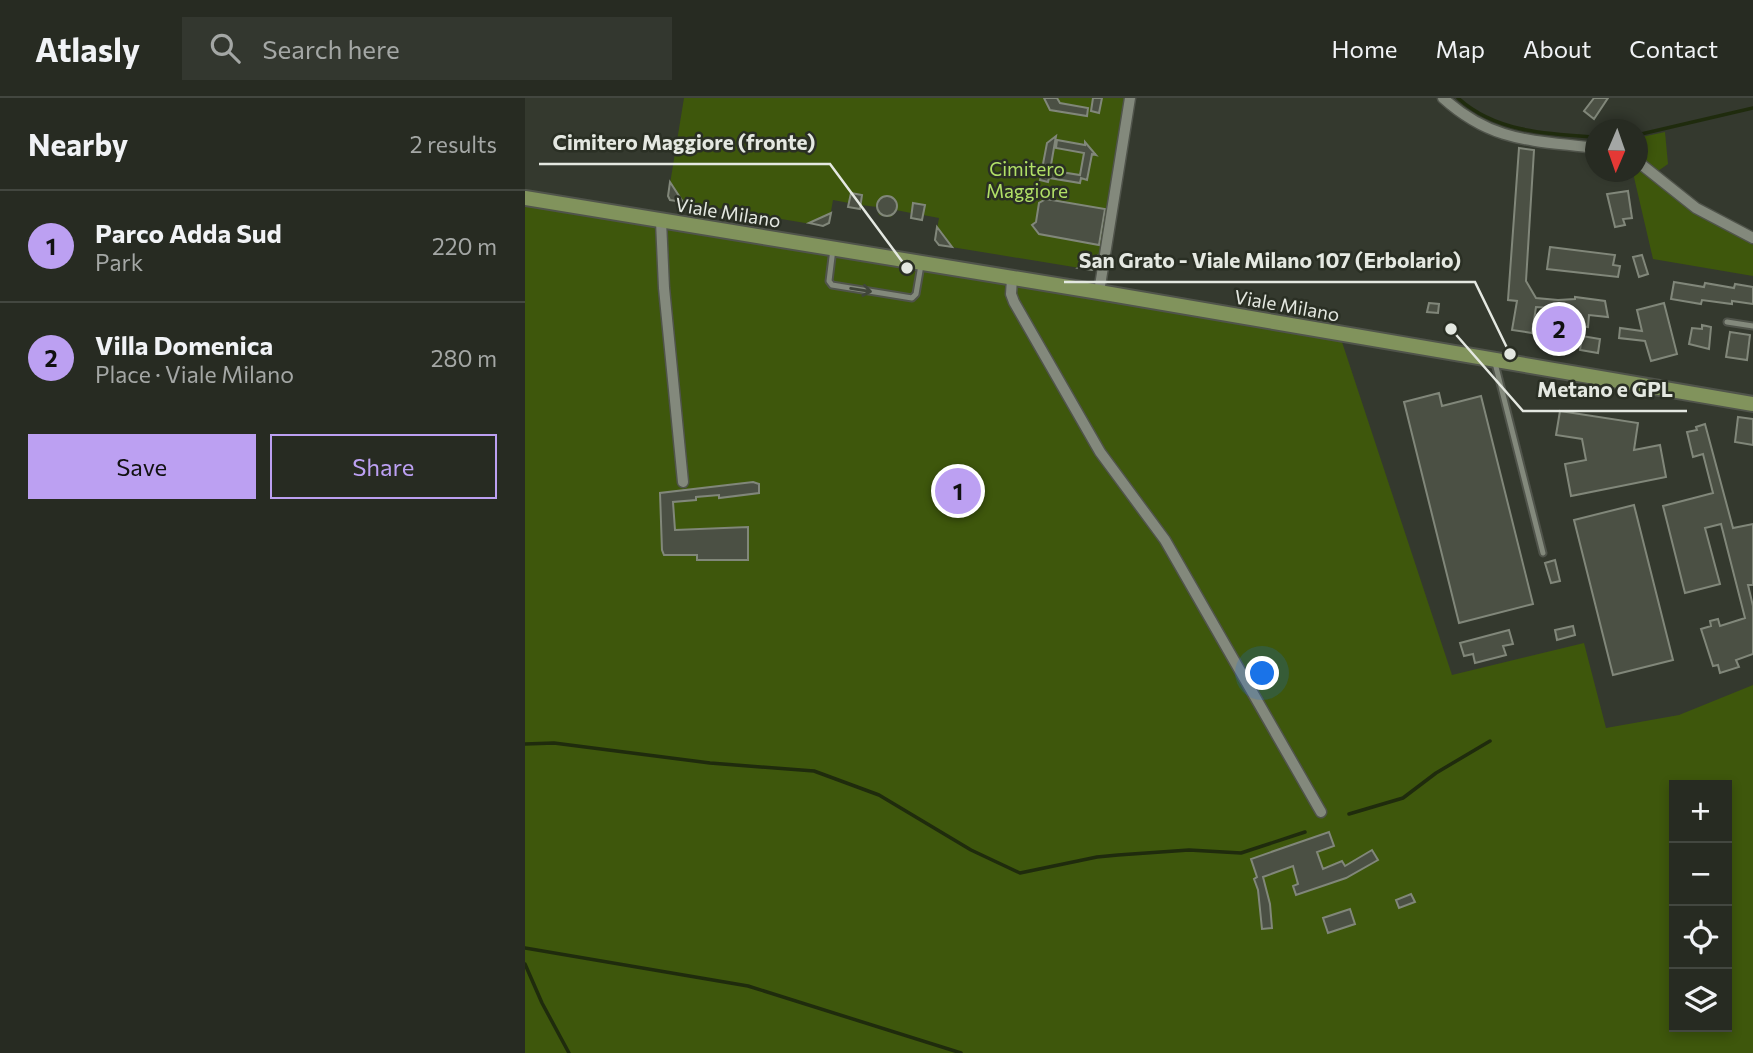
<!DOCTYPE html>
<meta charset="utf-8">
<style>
:root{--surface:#272b22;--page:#33372f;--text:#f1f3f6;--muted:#a4a7a5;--line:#434740;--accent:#bca0f2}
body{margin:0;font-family:Commissioner,sans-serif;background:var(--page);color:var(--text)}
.controls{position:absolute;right:21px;bottom:21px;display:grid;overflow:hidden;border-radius:0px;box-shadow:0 4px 10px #0003}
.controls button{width:63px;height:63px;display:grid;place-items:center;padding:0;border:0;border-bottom:2px solid var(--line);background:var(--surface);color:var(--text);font:35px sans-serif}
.compass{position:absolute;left:1060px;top:21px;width:63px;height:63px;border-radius:50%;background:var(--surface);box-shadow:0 4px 10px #0003;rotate:182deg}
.you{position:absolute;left:738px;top:576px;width:24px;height:24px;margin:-18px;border:5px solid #fff;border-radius:50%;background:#1a73e8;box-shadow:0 0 0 10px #1a73e833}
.badge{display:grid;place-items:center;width:46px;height:46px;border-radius:50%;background:var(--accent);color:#111;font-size:23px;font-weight:700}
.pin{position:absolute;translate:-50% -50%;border:4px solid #fff;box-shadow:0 2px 7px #0006}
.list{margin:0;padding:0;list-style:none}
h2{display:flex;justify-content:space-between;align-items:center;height:91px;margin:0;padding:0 28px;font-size:30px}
h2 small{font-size:23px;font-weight:400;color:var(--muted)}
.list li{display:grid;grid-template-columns:46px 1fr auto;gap:21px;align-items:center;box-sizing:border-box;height:112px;padding:0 28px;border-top:2px solid var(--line)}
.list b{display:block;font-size:26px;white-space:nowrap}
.list p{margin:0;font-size:23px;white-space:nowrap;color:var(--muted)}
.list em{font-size:23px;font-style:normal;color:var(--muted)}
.actions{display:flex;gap:14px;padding:21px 28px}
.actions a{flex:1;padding:16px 0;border:2px solid var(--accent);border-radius:0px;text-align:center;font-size:24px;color:var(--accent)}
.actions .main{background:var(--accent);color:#111}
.icon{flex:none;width:38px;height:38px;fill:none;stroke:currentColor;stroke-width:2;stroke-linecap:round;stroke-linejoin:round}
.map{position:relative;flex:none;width:1228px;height:955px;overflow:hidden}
header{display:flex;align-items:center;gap:42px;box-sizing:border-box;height:98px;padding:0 35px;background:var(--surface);border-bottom:2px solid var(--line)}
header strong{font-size:33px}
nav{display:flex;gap:38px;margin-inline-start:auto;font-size:24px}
.search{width:490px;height:63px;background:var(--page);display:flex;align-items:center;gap:18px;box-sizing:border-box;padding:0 24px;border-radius:0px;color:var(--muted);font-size:26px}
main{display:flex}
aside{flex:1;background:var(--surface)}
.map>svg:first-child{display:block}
</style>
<header>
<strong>Atlasly</strong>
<div class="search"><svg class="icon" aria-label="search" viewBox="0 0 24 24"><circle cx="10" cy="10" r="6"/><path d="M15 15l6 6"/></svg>Search here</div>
<nav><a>Home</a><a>Map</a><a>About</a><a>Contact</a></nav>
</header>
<main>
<aside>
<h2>Nearby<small>2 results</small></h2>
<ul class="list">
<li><span class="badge">1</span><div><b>Parco Adda Sud</b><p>Park</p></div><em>220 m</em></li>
<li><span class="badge">2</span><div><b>Villa Domenica</b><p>Place · Viale Milano</p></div><em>280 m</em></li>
</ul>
<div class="actions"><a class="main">Save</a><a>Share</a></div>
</aside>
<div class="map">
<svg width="1228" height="955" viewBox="0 0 1228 955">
<rect width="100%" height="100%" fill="#34392e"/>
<path fill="#3e570c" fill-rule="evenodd" d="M159 0H601L572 169 567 172 414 147 410 142 414 120 398 117 397 122 386 120V115L371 112 366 119 354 117 352 109 336 107 335 111 323 109 324 105 308 102 304 125 298 128 145 102 143 98Z
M1140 34 1143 66 1133 73 1113 59 1112 40Z
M1113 71 1120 74 1164 111 1228 147V178L1128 161 1108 75 1112 74Z
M0 106 816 241 927 577 1059 545 1081 630 1154 617 1228 587V955H0ZM1149 687H1202V929H1149Z"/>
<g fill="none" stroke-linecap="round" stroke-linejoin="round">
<path stroke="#1f2b0d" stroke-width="3.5" d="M933 0C970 34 1022 36 1070 39
M1112 37 1228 10
M0 646 29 645 185 665 289 673 354 697 446 752 495 775 572 759 593 757 664 752 716 755 780 734
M824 716 878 700 911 675 965 643
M0 850 223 888 436 955
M0 866 17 905 44 955"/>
</g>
<path fill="#4b5044" stroke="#81877a" stroke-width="2" d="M519 0H532L535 5 563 10 562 18 525 12Z
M568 0H577L574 15 566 13Z
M1069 0H1083L1069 21 1059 13Z
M531 38 526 67 530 73 555 77 559 55 531 50 532 42 560 47V44L571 57 567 56 562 82 556 80 555 85 524 80 523 84 515 82 517 73 514 69 518 66 522 45Z
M994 50 1009 52 1001 183 1011 200 1033 202 1050 201V199L1080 203 1083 219 1064 217 1063 229 1042 226 1040 240 1026 238 1031 210 1011 209 1007 235 987 232 992 203 983 202Z
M145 84 158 104 145 102 143 98Z
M1103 93 1107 120 1098 121 1100 127 1090 129 1082 96Z
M326 95 337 97 335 111 323 109Z
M352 108a10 10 0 1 1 20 0a10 10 0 1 1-20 0Z
M521 101 580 111 574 147 514 136 507 127 511 124 514 105Z
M388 105 400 107 397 122 386 120Z
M306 115 304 125 298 128 284 125Z
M412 129 427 149 414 147 410 142Z
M1025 149 1090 157 1088 167 1095 168 1093 179 1022 171Z
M1117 157 1123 176 1114 179 1108 159Z
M572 158 570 169 567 172 553 170Z
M1149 184 1179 189 1180 185 1209 190 1210 186 1228 189V206L1207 203V206L1177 202 1176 206 1146 201Z
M904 205 914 206 913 215 902 214Z
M1139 205 1152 256 1126 263 1120 243 1094 240 1095 230 1117 233 1112 212Z
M1177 227 1186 229 1184 251 1164 246 1167 230 1177 231Z
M1205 234 1225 237 1222 262 1201 259Z
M1057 238 1075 241 1073 255 1055 252Z
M914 295 917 308 956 298 1008 506 934 525 879 304Z
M1035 313 1113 325 1109 352 1135 347 1141 379 1046 398 1040 366 1061 362 1057 341 1031 337Z
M1213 319 1228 321V347L1210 344Z
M1180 326 1208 430 1228 426V487H1223L1228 508V556L1211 562 1214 569 1195 575 1193 567 1188 568 1176 531 1186 528 1185 523 1193 521 1195 528 1220 520 1196 426 1180 430 1195 486 1160 495 1138 408 1188 395 1178 356 1168 359 1162 334 1172 332 1171 329Z
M228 384 234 386V395L194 400V397L171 399V402L148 404 150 432 223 429V462H172V457H139L137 452 135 395Z
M1109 407 1148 562 1088 577 1049 422Z
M1030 462 1035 483 1026 485 1020 465Z
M1048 528 1050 537 1032 542 1030 532Z
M984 532 988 546 978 548 981 557 950 565 948 556 939 558 935 545Z
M804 734 809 748 792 754 798 771 817 763 820 768 847 752 853 762 821 780 771 797 768 788 773 786 768 768 738 779 745 806 747 830 737 831 733 792 729 781 732 779 726 761Z
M886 796 890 804 874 810 871 802Z
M825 811 830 826 803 835 798 820Z"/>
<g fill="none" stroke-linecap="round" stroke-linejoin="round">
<defs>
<path id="lane" d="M308 151 304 183 307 187 387 200 391 196 396 167
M1202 224 1228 228
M970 265 1018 455"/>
<path id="street" d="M918 0C968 45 1008 42 1070 50
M1112 63 1171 110 1228 140
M136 123 139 190 158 384
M487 180 486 196 489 204 575 354 640 442 796 714
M574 194 605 0"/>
<path id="secondary" d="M0 100 574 194 1228 306"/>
</defs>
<use href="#lane" stroke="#50544b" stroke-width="9"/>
<use href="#street" stroke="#50544b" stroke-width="13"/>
<use href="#secondary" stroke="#50544b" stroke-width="18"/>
<use href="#lane" stroke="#83897c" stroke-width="5"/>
<use href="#street" stroke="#83897c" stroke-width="10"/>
<use href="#secondary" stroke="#81935c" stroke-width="14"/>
</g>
<defs><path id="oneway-shaft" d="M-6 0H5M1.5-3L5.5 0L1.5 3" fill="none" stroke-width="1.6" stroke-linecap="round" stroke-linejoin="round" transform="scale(1.75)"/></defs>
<use stroke="#40463a" href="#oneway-shaft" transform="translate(336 192) rotate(9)"/>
<g text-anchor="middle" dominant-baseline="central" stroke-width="5" stroke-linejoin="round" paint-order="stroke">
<g font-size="19" fill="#b1e067" stroke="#2a2f24">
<text x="502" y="70">Cimitero<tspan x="502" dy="22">Maggiore</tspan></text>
</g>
<g font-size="19" fill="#e4e8e1" stroke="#2a2f24">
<text transform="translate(203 114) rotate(9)">Viale Milano</text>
<text transform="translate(762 207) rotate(10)">Viale Milano</text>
</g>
</g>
<path fill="none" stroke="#e4e8e1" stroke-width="2.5" d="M382 170L305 66H14M985 256L950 184H539M926 231L998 313H1162"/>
<g fill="#e4e8e1" stroke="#2a2f24" stroke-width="2.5">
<circle cx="382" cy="170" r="7"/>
<circle cx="985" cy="256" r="7"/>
<circle cx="926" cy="231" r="7"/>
</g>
<g font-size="21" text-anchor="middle" font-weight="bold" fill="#e4e8e1" stroke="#2a2f24" stroke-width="5" stroke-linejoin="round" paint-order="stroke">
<text x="159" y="52">Cimitero Maggiore (fronte)</text>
<text x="745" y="170">San Grato - Viale Milano 107 (Erbolario)</text>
<text x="1080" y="299">Metano e GPL</text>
</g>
</svg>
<div class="controls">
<button>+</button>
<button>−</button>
<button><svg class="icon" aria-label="locate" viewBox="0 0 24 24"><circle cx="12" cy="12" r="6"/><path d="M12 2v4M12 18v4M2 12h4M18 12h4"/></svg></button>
<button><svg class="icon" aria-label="layers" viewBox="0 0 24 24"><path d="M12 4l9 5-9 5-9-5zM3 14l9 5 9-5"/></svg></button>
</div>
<svg class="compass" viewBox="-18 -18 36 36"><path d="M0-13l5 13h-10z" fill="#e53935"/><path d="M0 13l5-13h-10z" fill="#a4a7a5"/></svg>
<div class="you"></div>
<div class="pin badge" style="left:433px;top:393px">1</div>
<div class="pin badge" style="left:1034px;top:231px">2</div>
</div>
</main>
